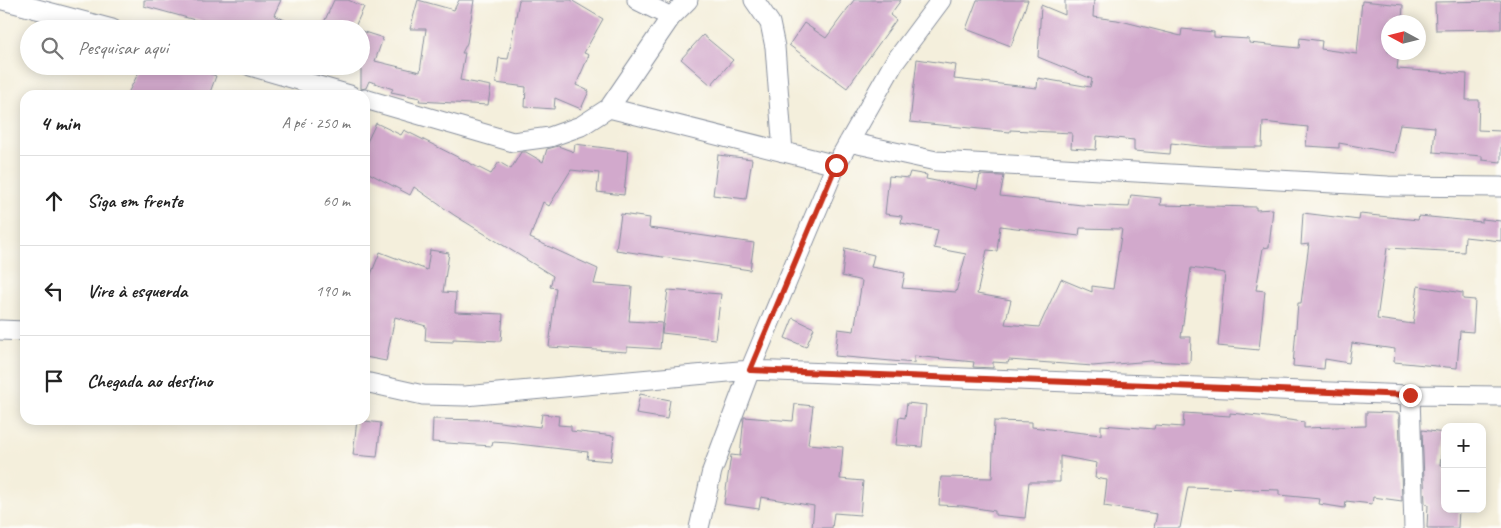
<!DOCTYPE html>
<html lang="pt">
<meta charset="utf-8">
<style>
:root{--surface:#fff;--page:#f2f2f2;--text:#222;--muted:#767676;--line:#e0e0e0}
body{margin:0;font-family:Caveat,sans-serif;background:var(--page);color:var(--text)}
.controls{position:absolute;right:15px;bottom:15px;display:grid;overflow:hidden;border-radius:10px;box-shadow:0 2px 12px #0003}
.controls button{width:45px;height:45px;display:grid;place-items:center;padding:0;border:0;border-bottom:1px solid var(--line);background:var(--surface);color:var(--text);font:25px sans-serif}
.compass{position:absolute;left:1381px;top:15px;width:45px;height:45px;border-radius:50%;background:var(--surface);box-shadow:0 2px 12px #0003;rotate:277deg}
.stop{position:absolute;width:15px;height:15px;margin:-11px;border:4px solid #c8321e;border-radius:50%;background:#fff}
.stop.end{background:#c8321e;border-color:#fff;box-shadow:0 1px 5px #0008}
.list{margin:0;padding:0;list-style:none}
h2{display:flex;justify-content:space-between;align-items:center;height:65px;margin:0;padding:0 20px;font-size:21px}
h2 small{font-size:16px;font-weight:400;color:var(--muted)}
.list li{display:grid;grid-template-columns:32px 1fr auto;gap:15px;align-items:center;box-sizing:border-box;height:90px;padding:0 20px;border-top:1px solid var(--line)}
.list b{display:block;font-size:19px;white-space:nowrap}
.list em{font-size:16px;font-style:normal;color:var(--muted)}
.icon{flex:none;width:28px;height:28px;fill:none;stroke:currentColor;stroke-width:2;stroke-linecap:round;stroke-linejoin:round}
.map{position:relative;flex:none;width:1501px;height:528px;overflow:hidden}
.search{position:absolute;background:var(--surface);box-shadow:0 2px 12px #0003;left:20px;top:20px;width:350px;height:55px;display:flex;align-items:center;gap:12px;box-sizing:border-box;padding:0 18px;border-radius:28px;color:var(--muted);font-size:19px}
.panel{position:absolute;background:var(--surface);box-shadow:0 2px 12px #0003;left:20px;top:90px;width:350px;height:335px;border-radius:15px}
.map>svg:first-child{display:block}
</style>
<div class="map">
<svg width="1501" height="528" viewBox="0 0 1501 528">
<rect width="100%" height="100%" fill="#fdfcf7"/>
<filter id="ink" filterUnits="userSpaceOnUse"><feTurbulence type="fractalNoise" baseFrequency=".02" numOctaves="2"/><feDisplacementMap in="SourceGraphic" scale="10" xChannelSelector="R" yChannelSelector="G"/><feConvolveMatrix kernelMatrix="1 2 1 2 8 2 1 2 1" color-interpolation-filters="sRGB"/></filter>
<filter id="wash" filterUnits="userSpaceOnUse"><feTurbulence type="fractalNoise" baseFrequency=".0096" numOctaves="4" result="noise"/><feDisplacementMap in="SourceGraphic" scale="20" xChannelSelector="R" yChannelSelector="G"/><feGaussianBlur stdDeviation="1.12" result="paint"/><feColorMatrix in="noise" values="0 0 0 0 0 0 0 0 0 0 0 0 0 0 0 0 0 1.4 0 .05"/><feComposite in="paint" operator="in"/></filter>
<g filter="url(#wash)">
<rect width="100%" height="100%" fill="#f4efdc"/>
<g id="blocks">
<path fill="#d2a9cc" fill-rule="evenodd" d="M144 0H281L274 15 304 29H219L206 23 144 6Z
M334 0H348L364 7 354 29H321Z
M418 0 454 10 459 0H474L467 43 462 53H465L460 80 491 86 488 105 419 101 420 98 391 92 393 89 369 81 366 88 361 89V31L383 38 375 61 420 72 426 29H410Z
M519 0H571L603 19 584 53 589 55 576 85 589 91 581 109 555 98 554 109 525 107 526 87 496 83 499 58 508 59Z
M854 0H901L890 15 896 20 847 88 789 45 804 23 826 38Z
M977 0H1028L1011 46 966 29Z
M1065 0H1094L1093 17 1117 20 1181 36 1182 29 1214 32V37L1249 39V43L1299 48 1300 38 1322 41 1321 49 1357 54 1362 1 1403 5 1402 22H1388V52H1399L1397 69 1467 74 1466 100H1479L1478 130 1501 131V162L1482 160V156L1433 152 1435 127 1400 124 1394 153 1339 143V148L1306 146 1308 127 1263 122 1262 147H1210L1171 143 1170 154 1134 151V140L1097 136 1096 150 1071 148 1072 133 1010 130V132L910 122 917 59 956 65 954 79 1037 88 1038 78 1090 87 1092 79 1038 57 1041 5 1065 15Z
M1501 1V29L1436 30 1435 2Z
M703 35 733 60 711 85 681 59Z
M142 66H189L216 76 209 95H127Z
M376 123 401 135 404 130 491 174 499 162 511 169 521 152H526L543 162 547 149 558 146 574 152 575 144 628 151 624 195 597 192 599 173 571 170 549 206 543 202 530 238 598 269 594 284 632 287 629 321 662 323 660 349 627 347V352L549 347 556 288 550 287 553 276 454 215 414 187 410 195 365 171V146Z
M718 155 752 159 746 199 713 195Z
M910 172 927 175 926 179 977 189 980 175 1001 176H1004L1000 196 1082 205 1129 207 1131 195 1161 198 1160 205 1256 207V210L1273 209 1269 247 1263 248 1256 290 1265 291 1259 350 1218 346 1225 273 1191 268 1181 337H1191L1190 363 1151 361 1093 366 1009 360 1008 363 993 362V368L973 367 974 362 914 356V363L835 356 838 329 854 331 862 281 842 276 845 248 874 255 871 267 905 273 902 288 956 292 966 254 934 248 938 230 901 223 902 216 885 214 889 176 908 178ZM1000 226 1079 236 1080 228 1122 229 1113 289 1092 286V292L1061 279 1039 327 1005 324 1011 300 977 294 987 250 997 251Z
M1303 213 1359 220 1360 214 1418 220 1419 216 1482 222V219L1501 221V241L1465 237 1464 252 1387 248 1377 319 1413 324 1418 286 1463 293V299L1475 300 1473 332 1460 331 1457 368 1394 362 1395 349 1352 343 1349 363 1325 359 1324 369 1293 366 1298 303H1301L1309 244 1301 245Z
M621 214 650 218 649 228 754 243 750 270 616 250Z
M430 250 449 253 443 292 456 293 455 312 503 314 501 341 453 339V342L425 341 426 326 395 317 386 361 365 357V289L380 252 427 270Z
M668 290 721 294 715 339 662 333Z
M793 318 814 328 806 347 785 338Z
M640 394 670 400 667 419 636 414Z
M907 403 926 405 922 447 896 445 899 417 905 418Z
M795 404 813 406 808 444 843 447 840 479 863 481 860 515 834 513 832 528H812L814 506 761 497 759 509 724 504 731 455 740 456 744 417 793 421Z
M1366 412 1399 413 1402 501 1373 497 1372 504 1346 501 1345 508 1319 504 1320 499 1279 495V490L1188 487 1180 528H1154L1157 514 1104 506 1107 480 1095 478 1097 463 1060 456V482H1029L1025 518 995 515V511L963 506 939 505 941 477 992 478 994 421 1032 422V427L1101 435V425L1154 429 1155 425 1183 427 1184 413 1230 416V413L1259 416 1304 422V428L1366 426Z
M542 414 559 416 558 425 571 426V431L614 436 611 461 587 459 588 452 509 443 493 442 492 446 432 442 433 419 484 420 540 427Z
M357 420 381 423 377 457 353 455Z
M1422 430 1444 433 1440 465H1445V509H1459L1458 528H1427L1428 505 1425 504Z"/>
</g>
</g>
<g filter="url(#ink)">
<use href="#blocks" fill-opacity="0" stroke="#888f9d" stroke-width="1"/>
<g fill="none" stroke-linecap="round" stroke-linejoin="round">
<defs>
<path id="minor" d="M3 0 112 29
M637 0 671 17
M754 0 770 23 775 47 783 152
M250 66 350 95
M365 99 513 142 550 137 581 126 609 108 671 17 688 0
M609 108 836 165
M849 142 936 161 1388 186 1501 187
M0 330 25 331
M365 382 423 395 465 396 750 370 1410 395 1501 396
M1410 395 1414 528
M699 528 712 471 750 370 836 165 894 63 941 0"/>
</defs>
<use href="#minor" stroke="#888f9d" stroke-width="21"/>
<use href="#minor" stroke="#fff" stroke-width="19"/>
</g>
</g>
<g fill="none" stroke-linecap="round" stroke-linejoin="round" filter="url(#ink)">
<path stroke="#c8321e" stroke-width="6" d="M836 165 750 370 1410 395"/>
</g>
</svg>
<div class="controls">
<button>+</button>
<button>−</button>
</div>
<svg class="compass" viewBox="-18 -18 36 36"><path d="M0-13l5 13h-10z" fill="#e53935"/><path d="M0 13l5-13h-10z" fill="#767676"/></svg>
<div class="stop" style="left:836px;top:165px"></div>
<div class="stop end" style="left:1410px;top:395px"></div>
<div class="search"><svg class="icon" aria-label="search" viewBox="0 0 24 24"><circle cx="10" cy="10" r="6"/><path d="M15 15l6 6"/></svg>Pesquisar aqui</div>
<section class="panel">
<h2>4 min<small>A pé · 250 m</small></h2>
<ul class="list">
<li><svg class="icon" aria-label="ahead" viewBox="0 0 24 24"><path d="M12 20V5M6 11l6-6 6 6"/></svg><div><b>Siga em frente</b></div><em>60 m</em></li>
<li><svg class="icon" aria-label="left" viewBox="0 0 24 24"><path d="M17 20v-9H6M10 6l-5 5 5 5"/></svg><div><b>Vire à esquerda</b></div><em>190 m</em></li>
<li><svg class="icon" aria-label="arrive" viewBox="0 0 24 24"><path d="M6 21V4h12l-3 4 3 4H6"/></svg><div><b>Chegada ao destino</b></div></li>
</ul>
</section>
</div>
